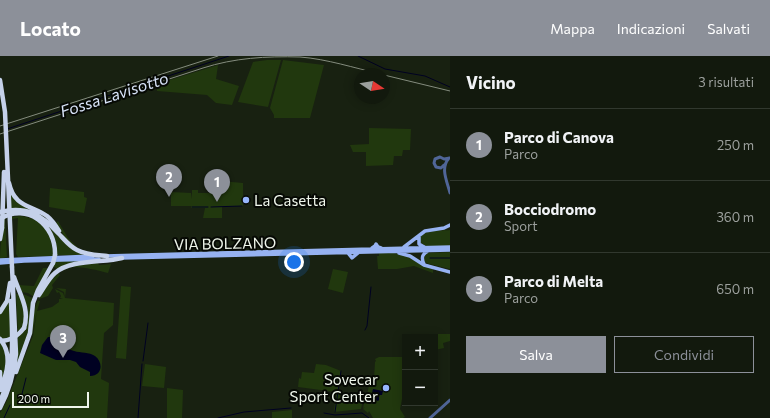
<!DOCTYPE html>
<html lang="it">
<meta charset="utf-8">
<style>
:root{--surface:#12190d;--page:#1b2216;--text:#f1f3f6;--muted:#9ca09d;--line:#31382e;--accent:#8c9099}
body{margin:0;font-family:Commissioner,sans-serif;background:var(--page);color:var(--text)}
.controls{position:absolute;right:12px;bottom:12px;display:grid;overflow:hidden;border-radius:0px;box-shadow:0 2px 10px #0003}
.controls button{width:36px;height:36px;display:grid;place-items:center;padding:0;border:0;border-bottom:1px solid var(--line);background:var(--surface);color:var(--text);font:20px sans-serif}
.compass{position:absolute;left:354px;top:12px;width:36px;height:36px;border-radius:50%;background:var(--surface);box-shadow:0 2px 10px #0003;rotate:102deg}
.scale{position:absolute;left:12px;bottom:10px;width:77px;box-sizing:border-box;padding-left:4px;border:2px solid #eff6eb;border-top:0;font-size:11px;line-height:14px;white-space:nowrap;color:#eff6eb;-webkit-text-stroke:3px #060904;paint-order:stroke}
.you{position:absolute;left:294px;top:206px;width:14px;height:14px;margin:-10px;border:3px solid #fff;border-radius:50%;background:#1a73e8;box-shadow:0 0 0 6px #1a73e833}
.badge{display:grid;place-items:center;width:26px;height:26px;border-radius:50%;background:var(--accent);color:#fff;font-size:13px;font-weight:700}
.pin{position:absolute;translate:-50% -33px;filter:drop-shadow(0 1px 2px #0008)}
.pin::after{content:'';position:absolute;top:21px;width:14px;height:12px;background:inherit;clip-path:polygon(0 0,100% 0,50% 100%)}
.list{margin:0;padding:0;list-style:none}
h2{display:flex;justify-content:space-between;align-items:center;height:52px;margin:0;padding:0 16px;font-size:17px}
h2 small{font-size:13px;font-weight:400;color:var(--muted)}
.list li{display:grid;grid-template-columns:26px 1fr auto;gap:12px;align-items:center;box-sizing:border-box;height:72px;padding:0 16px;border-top:1px solid var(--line)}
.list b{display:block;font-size:15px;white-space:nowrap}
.list p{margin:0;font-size:13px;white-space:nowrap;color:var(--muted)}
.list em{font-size:13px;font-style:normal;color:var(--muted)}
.actions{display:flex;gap:8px;padding:12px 16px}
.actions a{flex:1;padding:9px 0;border:1px solid var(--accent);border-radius:0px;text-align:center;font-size:14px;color:var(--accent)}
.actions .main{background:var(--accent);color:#fff}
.map{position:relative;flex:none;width:450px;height:362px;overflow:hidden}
header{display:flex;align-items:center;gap:24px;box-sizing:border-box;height:56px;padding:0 20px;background:var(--accent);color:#fff}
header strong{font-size:19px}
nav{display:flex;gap:22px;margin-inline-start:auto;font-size:14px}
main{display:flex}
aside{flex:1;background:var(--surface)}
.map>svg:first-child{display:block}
</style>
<header>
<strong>Locato</strong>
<nav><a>Mappa</a><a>Indicazioni</a><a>Salvati</a></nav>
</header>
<main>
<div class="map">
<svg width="450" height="362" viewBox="0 0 450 362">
<rect width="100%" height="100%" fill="#182111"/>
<path fill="#21380e" d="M267 4H281L268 51 238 46 253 6Z
M283 4 324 9 310 62H274V59L270 52Z
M218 9 216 23 239 30 232 49 216 47 207 39 157 35V28Z
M369 72 411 73 410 94H403L402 100H394L393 109 366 110V96H353L350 89 369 88Z
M221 125 243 127V150L222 151V162H203L205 152H191V150H171V136L191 137 192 143V134H198V137H221Z
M50 132 84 136V141L87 142 84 157 49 151Z
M11 137 19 148 41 159 53 168 11 153Z
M13 156C44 157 47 170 67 189 72 193 77 195 83 199H57C58 172 39 155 11 158Z
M21 160C47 164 50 176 54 200L18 201 16 198 18 162 11 163V161Z
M5 162 7 201 0 203C0 189 2 177 4 163Z
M58 165 68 182 80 194 66 183 56 167Z
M450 174V190L427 191 420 186 419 183C424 173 440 175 450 174Z
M450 196V213L429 208 425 206 424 202 427 197Z
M379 197C385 197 392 196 398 198 411 200 421 209 433 213V217L414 210 397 213H378L377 200H379Z
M98 204 57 214 55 211H53L55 205Z
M98 207 99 209 111 208 108 217C97 214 84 211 72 211 67 212 64 215 60 215L73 210Z
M43 212H49L34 241 28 237 21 236 18 229 34 230Z
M333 213 348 216 343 237 328 233Z
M58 217 60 219 52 229 53 232 48 240 39 243 38 245H40L37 255 32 280 31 278C34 249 37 238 58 217Z
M121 230 131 231 126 303 116 302Z
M56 232 66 233 65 242 114 247 113 269 104 277 101 323 109 327 107 362H0V357L6 347 33 280 37 255 52 251 59 246V243H63L60 242 61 240 59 236 57 237 55 233 63 237 65 242 64 236Z
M16 238H19C24 251 28 265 18 278Z
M23 238 33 242 28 280 17 310 18 281 27 267 28 262V253Z
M9 243 11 282 2 284 0 282V258Z
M425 278H450V285L443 287 444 292 435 294V281H426Z
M0 287C10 299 5 312 2 326L0 309Z
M379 301H405V328L400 353 405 361 403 362H373L369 355 368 357 363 353 365 351 363 352 365 344H366L369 329 374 323 375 306 376 305 375 303Z
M145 308 166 311 164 332 142 330Z
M316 308 326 309 341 315 338 336H336L361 340 360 343 363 344 361 353 334 356 336 336 298 331 299 322 301 323 302 316 314 317Z
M167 332 183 334 182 362H167Z
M292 354V362H272V356Z"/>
<path fill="#000122" d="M48 281H58C64 286 65 293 74 295 81 297 89 296 95 300 104 307 102 320 90 320V316L80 311 76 306 70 304H56L40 297 42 289Z
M373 333 383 335 382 339H379V344L378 345 372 342V339H374V338L372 337Z"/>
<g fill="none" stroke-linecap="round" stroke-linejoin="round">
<path stroke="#000122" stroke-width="1" d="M358 0 385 13 425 20 450 31
M7 73 229 0
M192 151H208
M211 151 242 150
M430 202H450
M365 274 367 270 371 231
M143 305 148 267
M22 338 26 322
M335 356 341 315
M324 357 335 359 362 357 369 362
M4 362 10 349
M138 362 142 308
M218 362 244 356 291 352"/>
<path stroke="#506698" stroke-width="3" d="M449 102C440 112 447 125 450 137
M444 109 441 112 436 111 434 107 435 103 440 101 444 103 450 102
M430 362 450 344"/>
<path stroke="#96b2f1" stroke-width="3.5" d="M419 180V188L424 191
M404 191 425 175 444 172 450 169
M372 192 375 190 376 188 378 191 381 192
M348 197 352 202 358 197
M399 197 410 200 424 209 450 216
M105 200 450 191
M121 202 450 194
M0 204 93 200
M0 207 24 205 99 203
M424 208C421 202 422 198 428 195"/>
<path stroke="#c5d1ea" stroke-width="4.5" d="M9 127C14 151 31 149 47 160 52 164 56 170 59 175
M0 156C26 150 41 158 58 177 64 183 69 190 77 194 86 199 97 199 107 200
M0 163C27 146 56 169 55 199
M0 183 2 172
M14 221C20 239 30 253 24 272
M39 239C44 232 48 223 55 217 71 203 103 207 122 202
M0 256 7 245 10 227
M0 283C13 298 7 318 0 334
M0 316V328
M16 316 30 277 33 247 38 234 53 207
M0 345C16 313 12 279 11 245
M0 352C9 335 14 317 16 298L12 211"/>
<path stroke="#848c7e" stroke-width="1" d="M384 19 450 35
M0 70 218 0
M0 78 203 12C234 2 266 0 300 1 327 3 354 12 381 18"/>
<path stroke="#c5d1ea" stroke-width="4.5" d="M0 24 5 56 12 211
M2 172 4 116
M53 207 55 199
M0 285C10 285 18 280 24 272"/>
</g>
<g fill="#97b6fd" stroke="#060904" stroke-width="1.5">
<circle cx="246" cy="144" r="4"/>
<circle cx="386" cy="332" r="4"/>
</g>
<g text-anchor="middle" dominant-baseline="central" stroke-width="4" stroke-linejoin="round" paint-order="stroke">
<g font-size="15" fill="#eff6eb" stroke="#060904" text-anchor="start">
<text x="254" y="144">La Casetta</text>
<text x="378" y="323" text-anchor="end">Sovecar<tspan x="378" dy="17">Sport Center</tspan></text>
</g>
<g font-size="15" fill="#eff6eb" stroke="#060904">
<text transform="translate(225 187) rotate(-1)">VIA BOLZANO</text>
</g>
<g font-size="16" font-style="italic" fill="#d8e3f8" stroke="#060904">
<text transform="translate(114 38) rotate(-18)">Fossa Lavisotto</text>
</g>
</g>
</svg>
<div class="controls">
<button>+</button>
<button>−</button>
</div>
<svg class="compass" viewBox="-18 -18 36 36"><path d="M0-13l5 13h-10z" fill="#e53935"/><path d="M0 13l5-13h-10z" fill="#9ca09d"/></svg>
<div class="scale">200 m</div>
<div class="you"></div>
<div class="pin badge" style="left:217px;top:146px">1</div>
<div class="pin badge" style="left:169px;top:141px">2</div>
<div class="pin badge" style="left:63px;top:302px">3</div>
</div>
<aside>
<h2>Vicino<small>3 risultati</small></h2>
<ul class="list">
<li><span class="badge">1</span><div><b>Parco di Canova</b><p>Parco</p></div><em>250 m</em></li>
<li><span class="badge">2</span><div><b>Bocciodromo</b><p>Sport</p></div><em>360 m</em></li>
<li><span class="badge">3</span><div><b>Parco di Melta</b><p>Parco</p></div><em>650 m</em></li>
</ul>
<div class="actions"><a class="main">Salva</a><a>Condividi</a></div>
</aside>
</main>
